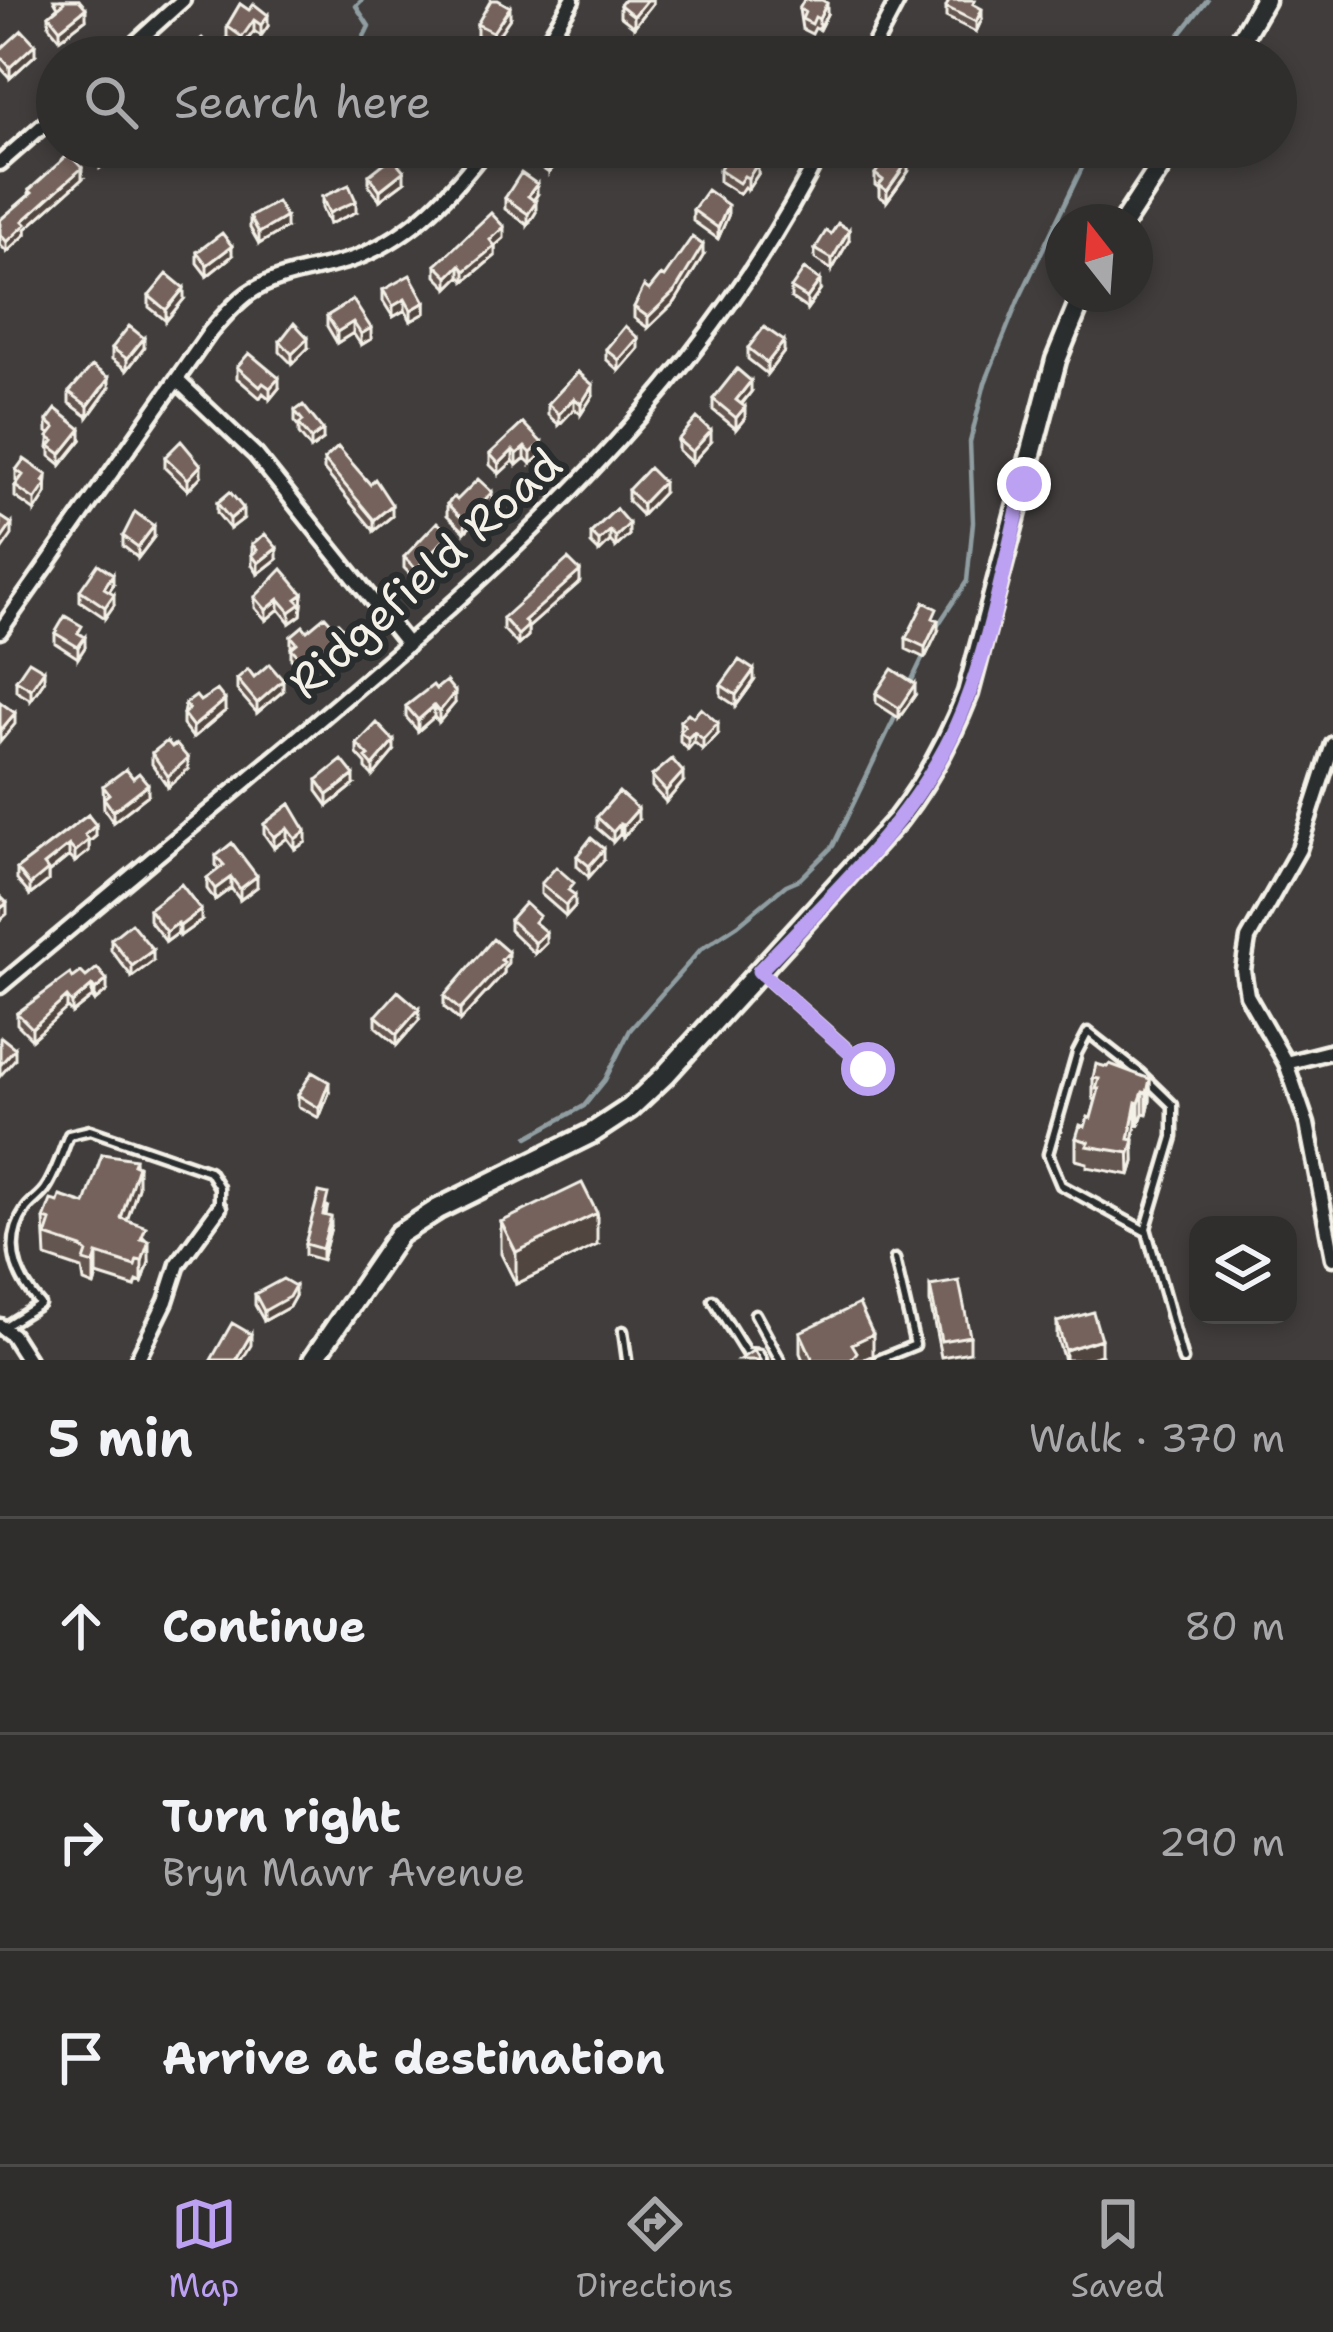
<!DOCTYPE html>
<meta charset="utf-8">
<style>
:root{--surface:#302e2d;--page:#383635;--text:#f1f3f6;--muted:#a8a8aa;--line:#4b4a49;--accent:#bca0f2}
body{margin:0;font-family:"Shantell Sans",sans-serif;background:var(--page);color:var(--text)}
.controls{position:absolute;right:36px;bottom:36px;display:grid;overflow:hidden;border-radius:24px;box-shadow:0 6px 18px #0003}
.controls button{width:108px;height:108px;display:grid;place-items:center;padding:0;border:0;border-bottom:3px solid var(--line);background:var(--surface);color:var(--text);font:60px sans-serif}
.compass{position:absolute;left:1045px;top:204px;width:108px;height:108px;border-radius:50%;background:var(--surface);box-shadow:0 6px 18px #0003;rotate:343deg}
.stop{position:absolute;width:36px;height:36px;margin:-27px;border:9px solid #bca0f2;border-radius:50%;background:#fff}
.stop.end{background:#bca0f2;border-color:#fff;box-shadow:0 3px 12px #0008}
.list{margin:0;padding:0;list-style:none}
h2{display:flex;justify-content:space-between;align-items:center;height:156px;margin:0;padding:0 48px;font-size:51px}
h2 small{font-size:39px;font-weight:400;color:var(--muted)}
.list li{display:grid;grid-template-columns:78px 1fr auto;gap:36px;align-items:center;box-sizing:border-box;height:216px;padding:0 48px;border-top:3px solid var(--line)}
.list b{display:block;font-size:45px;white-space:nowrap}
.list p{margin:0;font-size:39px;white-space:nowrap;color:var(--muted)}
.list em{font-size:39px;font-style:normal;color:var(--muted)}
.icon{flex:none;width:66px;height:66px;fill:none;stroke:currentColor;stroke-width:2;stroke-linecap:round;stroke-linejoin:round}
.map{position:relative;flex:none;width:1333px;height:1360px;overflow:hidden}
.search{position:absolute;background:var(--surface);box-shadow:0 6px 18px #0003;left:36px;right:36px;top:36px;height:132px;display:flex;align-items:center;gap:30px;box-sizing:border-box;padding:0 42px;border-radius:66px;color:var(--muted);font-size:45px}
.sheet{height:804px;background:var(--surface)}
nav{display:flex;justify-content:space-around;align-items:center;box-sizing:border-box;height:168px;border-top:3px solid var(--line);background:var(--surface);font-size:33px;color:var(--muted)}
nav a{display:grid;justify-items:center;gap:6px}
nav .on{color:var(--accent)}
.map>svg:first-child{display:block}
</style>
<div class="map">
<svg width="1333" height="1360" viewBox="0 0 1333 1360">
<rect width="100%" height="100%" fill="#403d3c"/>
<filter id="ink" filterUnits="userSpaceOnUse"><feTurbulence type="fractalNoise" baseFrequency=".00833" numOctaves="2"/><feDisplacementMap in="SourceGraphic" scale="24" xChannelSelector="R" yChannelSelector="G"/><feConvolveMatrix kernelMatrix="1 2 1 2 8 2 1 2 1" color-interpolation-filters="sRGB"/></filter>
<g filter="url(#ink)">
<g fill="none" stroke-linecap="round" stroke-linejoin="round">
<path stroke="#909ea2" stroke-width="4.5" d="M354 57 369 26 356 6 362 0
M1162 57 1207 0
M936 628 967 581 973 522 970 442 985 383 1018 301 1092 147
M911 682 924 655
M528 1137 584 1106 605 1080 630 1030 701 949 738 925 786 885 800 879 833 846 896 715"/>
<defs>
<path id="lane" d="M762 974 869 1069
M1147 1232 1061 1185 1048 1154 1077 1053 1088 1032 1140 1073 1173 1105V1137L1146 1228 1183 1360
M713 1300 746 1353 759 1354 762 1360
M755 1314 780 1360
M5 1326 40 1304C15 1276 3 1243 26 1209 32 1201 41 1196 46 1188 56 1173 62 1152 69 1135L90 1130 209 1171 219 1187V1208
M623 1331 627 1360
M878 1360 915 1345 895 1259"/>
<path id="street" d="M120 57 183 0
M538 57 572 0
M868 57 898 0
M0 163 57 113
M178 381 256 455 408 645
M0 631 210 332C222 318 234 304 249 293 282 270 327 271 363 255 416 232 452 192 487 147
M1333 744 1299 849 1248 939 1243 970 1247 995 1286 1063 1307 1124 1333 1258
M0 986C98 904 196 822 294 741 499 569 702 391 823 147
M1286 1063 1333 1051
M0 1326 12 1335 28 1360
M137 1360 166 1301 178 1264 219 1208"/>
<path id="secondary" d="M1231 57 1264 0
M1124 222 1173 147
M313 1360 399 1234 438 1209 592 1133 630 1108 665 1075 898 819C929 779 950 739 968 693L1056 360 1083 294"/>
</defs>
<use href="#lane" stroke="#f4f1e8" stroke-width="15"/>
<use href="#street" stroke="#f4f1e8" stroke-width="21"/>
<use href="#secondary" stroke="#f4f1e8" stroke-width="27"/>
<use href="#lane" stroke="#2a2d2e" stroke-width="6"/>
<use href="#street" stroke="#2a2d2e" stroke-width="12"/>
<use href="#secondary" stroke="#2a2d2e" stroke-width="18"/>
</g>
<path fill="#64544f" stroke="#f4f1e8" stroke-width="3" d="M54 0H79L86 19 60 39 49 26V15L58 7Z
M653 0V3L634 27 620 16V5Z
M240 4 268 26 261 36 254 31 242 47 227 37V26Z
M946 7 982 19 976 32 946 17Z
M799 9 827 14 819 30 815 28 812 34 802 29Z
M510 18 493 43 477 35V24Z
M0 50 35 55 10 78 0 67Z
M87 147H123V149L100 168 87 153Z
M565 147 549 173 533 163V152Z
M719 170 758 174 748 189 744 187 739 194 719 181Z
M908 172 887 201 879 196V188L875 185V174Z
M369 175 404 182 380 200 369 186Z
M82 179 26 229V234L7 252 0 245V220L29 195V190Z
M537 195 533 200 536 212 528 225 505 209V198Z
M322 197 356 212 329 224 322 208Z
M693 210 728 216 718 239 693 221Z
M250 217 286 228 259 244 250 228Z
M831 234 849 240 832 270 815 259V249Z
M504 238 495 246V256L465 281 460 276 448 288 436 276V265Z
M197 252 232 256 207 276 197 263Z
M703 256 675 302 648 328 634 318V307L649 290 664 277Z
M791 288 820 291 807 309 791 298Z
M383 290 425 302V313L411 321 405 310 393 317 383 301Z
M149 296 184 299 166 321 149 307Z
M353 300 371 339 361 345 353 333 337 343 327 326V316Z
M280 341 308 348 292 364 280 352Z
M112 348H144L127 370 112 359Z
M748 348 784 352 767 374 748 359Z
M606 349H638L619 371 606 359Z
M237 367 279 388 270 399 263 393 260 398 237 378Z
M578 372 593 395 581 414 574 409 559 425 548 415V404Z
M109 388 88 417 69 403V392Z
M751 392 742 404 745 418 736 429 713 410V399Z
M295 411 323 440 311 449 299 434V427L295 422Z
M47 421 81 440 61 465 50 456V449L48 448 50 434 47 432Z
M523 423 542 454 531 464 525 458 517 465 513 461 499 474 490 465V454Z
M678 440 711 442 692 463 678 450Z
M165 457 201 476 188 490 165 468Z
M324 460 370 484 392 516 374 531 324 470Z
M16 470 47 475 46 494 35 511 15 497V486L18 482 16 481Z
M628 490 663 493 642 515 628 501Z
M457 500 492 503 465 532 447 515V504Z
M217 503 243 519 230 529 217 513Z
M616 509 629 535 616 547 610 541 599 552 591 544V533Z
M123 536 154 537 138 558 123 546Z
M252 544 277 559 258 574 252 565Z
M450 545 416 580 404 568V557Z
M580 582 528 628V636L518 645 503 629V618Z
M113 585 109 591 114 605 105 618 80 601V590Z
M303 594 301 615 290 623 279 609 266 620 255 608V597Z
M307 631 345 641 321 661 317 656 301 670 291 659V636Z
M938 631 925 658 906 649V638Z
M55 633 82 635 85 647 78 658 55 643Z
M254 677 283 691 257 713 237 690V679Z
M16 680 44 681 31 700 16 691Z
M754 681 736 706 721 696V685Z
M436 689 455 703 439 722 434 717 418 731 406 717V706Z
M876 693 915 695 899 718 876 703Z
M200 701 225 711 193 738 183 725V714L185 704Z
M680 721 718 734 703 750 694 742 688 749 680 742Z
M357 744 394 751 373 776 366 769V764L357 754Z
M152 753 188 769 168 787 152 764Z
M652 776 683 782 666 802 652 787Z
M317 780 354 785 328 806 317 791Z
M103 786 148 795 113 822 104 809Z
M290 804 306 842 295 849 287 838 274 848 264 834V824Z
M88 815 96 836 89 842V851L75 862 69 856 48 873V881L30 895 17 880V869Z
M597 817 638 820 623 837 620 834 613 842 597 828Z
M216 856 257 887 240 900 231 888 215 900 207 889V878L219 869 216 866Z
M577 856 604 860 589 877 577 866Z
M541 884 575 906 566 916 541 894Z
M149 909 201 921 180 936 178 933 166 942 149 920Z
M510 920 539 926 546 943 535 954 510 930Z
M111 939 153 961 132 977 111 950Z
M508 963 504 967V973L460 1021 444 1007V996Z
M86 977 107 991 95 1001 92 997 72 1013 67 1008 32 1039 17 1024V1013L73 978Z
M376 1016 419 1020 397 1045 376 1027Z
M1093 1078 1150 1079V1101L1147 1114 1143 1113 1139 1125 1136 1124 1133 1140 1134 1162 1130 1175 1087 1167V1163L1076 1160V1138L1091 1118 1096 1100 1093 1099Z
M329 1093 319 1118 298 1106V1095Z
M135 1164 138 1187 127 1220 146 1240 149 1262 142 1283 137 1281 135 1287 97 1275 94 1286 84 1282 82 1269 46 1257 44 1219 58 1202 85 1204Z
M328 1205 326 1215 331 1227 322 1260 305 1255V1244Z
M501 1222 597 1245 516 1284 501 1254Z
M930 1286 970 1336V1352L941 1357 930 1302Z
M255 1294 295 1296 289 1307 264 1321 255 1305Z
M1057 1322 1101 1355 1085 1360H1064L1057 1338Z
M800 1332 873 1355 862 1360H803L800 1353Z"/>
<path fill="#514540" stroke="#f4f1e8" stroke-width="3" d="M647 0H653V3L634 27V16Z
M827 3V14L819 30V19Z
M510 7V18L493 43V32Z
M86 8V19L60 39V29Z
M982 9V19L976 32V22Z
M268 15V26L261 36V25Z
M254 20V31L242 47V37Z
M35 44V55L10 78V67Z
M112 147H123V149L100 168V158Z
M558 147H565L549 173V162Z
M908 161V172L887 201V191Z
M758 163V174L748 189V178Z
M82 168V179L26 229V234L7 252V242L23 221Z
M404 171V182L380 200V190Z
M537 184V195L528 207V196Z
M356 201V212L329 224V213Z
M536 202V212L528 225V214Z
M728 205V216L718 239V228Z
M286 217V228L259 244V233Z
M504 227V238L495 246V256L465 281V271L490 240Z
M849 230V240L832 270V259Z
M703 245V256L675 302 648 328V317Z
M232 246V256L207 276V265Z
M460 265V276L448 288V277Z
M820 280V291L807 309V298Z
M184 288V299L166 321V310Z
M405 299V310L393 317V306Z
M425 302V313L411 321V310Z
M353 322V333L337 343V332Z
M371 328V339L361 345V334Z
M144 338V348L127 370V359Z
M308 338V348L292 364V354Z
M638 338V349L619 371V360Z
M784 341V352L767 374V363Z
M109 378V388L88 417V406Z
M279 378V388L270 399V388Z
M751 381V392L736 410V400Z
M593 385V395L581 414V404Z
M574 398V409L559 425V414Z
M745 407V418L736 429V418Z
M81 429V440L61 465V454Z
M323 430V440L311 449V439Z
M711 431V442L692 463V452Z
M542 443V454L531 464V453Z
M525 447V458L517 465V454Z
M513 450V461L499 474V464Z
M201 465V476L188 490V479Z
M47 475 46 494 35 511V500Z
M663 482V493L642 515V504Z
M492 492V503L465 532V521Z
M392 505V516L374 531V520Z
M243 508V519L230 529V519Z
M12 524V535L0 552V541Z
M629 524V535L616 547V537Z
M154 526V537L138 558V547Z
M610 531V541L599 552V541Z
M450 534V545L416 580V569Z
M277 548V559L258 574V563Z
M580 571V582L528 628V636L518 645V635L524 621Z
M113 574V585L104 599V588Z
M114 594V605L105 618V607Z
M303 594 301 615 290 623V612L296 599Z
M279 599V609L266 620V610Z
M938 620V631L925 658V647Z
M345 630V641L321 661V650Z
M85 637V647L78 658V647Z
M317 645V656L301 670V659Z
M44 670V681L31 700V689Z
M754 670V681L736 706V695Z
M283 680V691L257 713V703Z
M915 684V695L899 718V708Z
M455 692V703L439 722V712Z
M225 700V711L193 738V727Z
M434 706V717L418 731V720Z
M15 713V724L0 742V731Z
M718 723V734L703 750V739Z
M694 732V742L688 749V738Z
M394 741V751L373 776V766Z
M188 758V769L168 787V776Z
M683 772V782L666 802V791Z
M354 775V785L328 806V795Z
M148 784V795L113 822V811Z
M638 809V820L623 837V826Z
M620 824V834L613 842V832Z
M96 825V836L89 842V851L75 862V852L85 835Z
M287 828V838L274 848V837Z
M306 831V842L295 849V839Z
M69 845V856L48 873V881L30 895V885L44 865Z
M604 849V860L589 877V866Z
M257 876V887L240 900V889Z
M231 877V888L215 900V889Z
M575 895V906L566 916V905Z
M7 903V914L0 920V909Z
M201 910V921L180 936V926Z
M178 923V933L166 942V932Z
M546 932V943L535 954V943Z
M153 950V961L132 977V966Z
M508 952V963L504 967V973L460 1021V1010Z
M107 980V991L95 1001V990Z
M92 986V997L72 1013V1003Z
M67 997V1008L32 1039V1028Z
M419 1009V1020L397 1045V1034Z
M15 1048V1059L0 1076V1065Z
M1150 1079V1101L1147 1114V1093Z
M329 1082V1093L319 1118V1108Z
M1143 1092V1113L1139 1125V1103Z
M1136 1102V1124L1132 1148 1134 1140V1162L1130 1175 1129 1139Z
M135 1159V1176L138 1166V1187L121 1239V1218Z
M597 1213V1245L516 1284V1252Z
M331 1217V1227L322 1260V1249Z
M149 1241V1262L142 1283V1261Z
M97 1254V1275L94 1286V1264Z
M295 1286V1296L289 1307 264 1321V1311Z
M251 1334V1345L242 1360H236Z
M873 1334V1355L862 1360H851L852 1344Z
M1101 1339V1355L1085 1360H1065V1350Z"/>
<path fill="#74625c" stroke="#f4f1e8" stroke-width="3" d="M62 0H79L86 8 60 29 49 15 64 3Z
M491 0H498L510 7 493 32 477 24Z
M624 0H647L634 16 620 5Z
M804 0H822L827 3 819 19 815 17 812 24 802 19 805 12 799 9Z
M949 0H975L973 4 982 9 976 22 946 7Z
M240 4 249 10 254 4 268 15 261 25 254 20 242 37 227 26Z
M22 30 35 44 10 67 0 56V50Z
M603 37 619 46 613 57H591Z
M202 38 214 52 208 57H182L181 56Z
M462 48 477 57H457Z
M788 49 801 56 800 57H784Z
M91 147H112L100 158Z
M536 147H558L549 162 533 152Z
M733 147 758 163 748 178 744 176 739 183 719 170Z
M894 151 908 161 887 191 879 185 883 180 875 174 885 159 887 161Z
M69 154 82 168 23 221 26 224 7 242 0 234V220L32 193 29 190Z
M392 157 404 171 380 190 369 175Z
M521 173 537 184 528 196 536 202 528 214 505 198Z
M349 185 356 201 329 213 322 197Z
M707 190 728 205 718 228 693 210Z
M277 202 286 217 259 233 250 217Z
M491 213 504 227 490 240 495 246 465 271 460 265 448 277 436 265Z
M838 223 849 230 832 259 815 249 826 231 831 234Z
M222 233 232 246 207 265 197 252Z
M692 237 703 245 675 291 648 317 634 307 644 286 649 290 661 275 664 277Z
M804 269 820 280 807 298 791 288Z
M167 274 184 288 166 310 149 296Z
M410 275 425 302 411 310 405 299 393 306 383 290Z
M353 300 371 328 361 334 353 322 337 332 327 316Z
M294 323 308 338 292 354 280 341Z
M129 326 144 338 127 359 112 348Z
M625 326 638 338 619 360 606 349Z
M764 327 784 341 767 363 748 348Z
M249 353 279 378 270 388 263 383 260 387 237 367Z
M92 366 109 378 88 406 69 392Z
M737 369 751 381 736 400 745 407 736 418 713 399Z
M578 372 593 385 581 404 574 398 559 414 548 404Z
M303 405 323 430 311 439 299 424 303 421 295 411Z
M56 409 81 429 61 454 50 446 54 441 48 437 55 428 47 421Z
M697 418 711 431 692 452 678 440Z
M523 423 542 443 531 453 525 447 517 454 513 450 499 464 490 454Z
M181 441 201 465 188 479 165 457Z
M338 447 370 484 375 479 392 505 374 520 324 460Z
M24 459 47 475 43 481 46 484 35 500 15 486 23 475 16 470Z
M649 468 663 482 642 504 628 490Z
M478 479 492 492 465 521 447 504 454 497 457 500Z
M230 492 243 508 230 519 217 503Z
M616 509 629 524 616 537 610 531 599 541 591 533Z
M135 512 154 526 138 547 123 536Z
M0 516 12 524 0 541Z
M437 522 450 534 416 569 404 557Z
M265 534 277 548 258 563 252 555 257 550 252 544Z
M568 559 580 571 524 621 528 626 518 635 503 618Z
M98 564 113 574 104 588 114 594 105 607 80 590Z
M282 569 303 594 296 599 301 604 290 612 279 599 266 610 255 597Z
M924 602 937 609 933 618 938 620 925 647 906 638Z
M65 616 82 626 78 633 85 637 78 647 55 633Z
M325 616 334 626 338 623 345 630 321 650 317 645 301 659 291 648 297 643 291 636 303 626 307 631Z
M739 660 754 670 736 695 721 685Z
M29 661 44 670 31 689 16 680Z
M269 664 283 680 257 703 237 679 248 669 254 677Z
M892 669 915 684 899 708 876 693Z
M446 681 455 692 439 712 434 706 418 720 406 706 433 685 436 689Z
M217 690 225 700 193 727 183 714 189 709 185 704 196 696 200 701Z
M0 702 15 713 0 731Z
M701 708 718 723 703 739 694 732 688 738 680 732 685 726 680 721 688 713 693 717Z
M377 723 394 741 373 766 366 758 369 756 357 744Z
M167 741 172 747 176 744 188 758 168 776 152 753Z
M672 759 683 772 666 791 652 776Z
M342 760 354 775 328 795 317 780Z
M126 769 133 778 139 773 148 784 113 811 104 798 109 794 103 786Z
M619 792 638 809 623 826 620 824 613 832 597 817Z
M290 804 306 831 295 839 287 828 274 837 264 824Z
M88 815 96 825 85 835 89 840 75 852 69 845 44 865 48 870 30 885 17 869Z
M591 838 604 849 589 866 577 856Z
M232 843 257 876 240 889 231 877 215 889 207 878 224 865 216 856Z
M556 867 574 883 568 890 575 895 566 905 541 884Z
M181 884 201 910 180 926 178 923 166 932 149 909Z
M0 896 7 903 0 909Z
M525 903 539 916 534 922 546 932 535 943 510 920Z
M131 923 153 950 132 966 111 939Z
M493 939 508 952 501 960 504 962 460 1010 444 996Z
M97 968 107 980 95 990 92 986 72 1003 67 997 32 1028 17 1013 70 974 73 978 81 972 86 977Z
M398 991 419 1009 397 1034 376 1016Z
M1 1037 15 1048 0 1065V1038Z
M1096 1064 1107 1067 1110 1064 1150 1079 1147 1093 1143 1092 1139 1103 1136 1102 1129 1139 1134 1140 1130 1153 1087 1146 1089 1142 1076 1138 1080 1125 1085 1127 1088 1117 1091 1118 1099 1089H1096L1099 1079 1093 1078Z
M312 1072 329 1082 319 1108 298 1095Z
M102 1154 135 1159 133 1164 138 1166 121 1218 146 1227 141 1239 149 1241 142 1261 137 1260 135 1266 97 1254 94 1264 84 1261 87 1252 82 1248 46 1236 51 1221 44 1219 51 1200 58 1202 60 1196 85 1204Z
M582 1183 597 1213 516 1252 501 1222Z
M319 1192 328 1194 323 1215 331 1217 322 1249 305 1244Z
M283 1279 295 1286 289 1297 264 1311 255 1294Z
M959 1281 970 1336 941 1341 930 1286Z
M859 1304 873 1334 852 1344 857 1352 851 1360H813L800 1332Z
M1093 1312 1101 1339 1065 1350 1057 1322Z
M232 1323 251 1334 236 1360H211Z
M754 1350 760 1360H739Z"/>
</g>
<g fill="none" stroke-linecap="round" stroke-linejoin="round" filter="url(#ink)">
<path stroke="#bca0f2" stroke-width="15" d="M868 1069 759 971C825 902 901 832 946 747 985 673 1004 566 1024 484"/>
</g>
<g text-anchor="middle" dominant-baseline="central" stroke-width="12" stroke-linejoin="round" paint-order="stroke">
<g font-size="45" fill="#f4f1e8" stroke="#2a2d2e">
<text transform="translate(425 573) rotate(-42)">Ridgefield Road</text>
</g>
</g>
</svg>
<div class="controls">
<button><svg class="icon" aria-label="layers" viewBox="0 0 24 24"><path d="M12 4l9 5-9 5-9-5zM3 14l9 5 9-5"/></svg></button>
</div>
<svg class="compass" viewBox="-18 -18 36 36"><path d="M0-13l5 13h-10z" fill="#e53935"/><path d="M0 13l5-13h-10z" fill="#a8a8aa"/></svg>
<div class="stop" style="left:868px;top:1069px"></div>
<div class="stop end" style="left:1024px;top:484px"></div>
<div class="search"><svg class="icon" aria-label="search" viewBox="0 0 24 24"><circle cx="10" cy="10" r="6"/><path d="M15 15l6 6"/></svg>Search here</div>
</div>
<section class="sheet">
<h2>5 min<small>Walk · 370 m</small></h2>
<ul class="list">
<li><svg class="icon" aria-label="ahead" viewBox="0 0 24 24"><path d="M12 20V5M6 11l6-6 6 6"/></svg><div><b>Continue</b></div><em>80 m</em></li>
<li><svg class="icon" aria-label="right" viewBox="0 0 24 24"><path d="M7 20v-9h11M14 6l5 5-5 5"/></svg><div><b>Turn right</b><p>Bryn Mawr Avenue</p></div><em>290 m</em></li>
<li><svg class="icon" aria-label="arrive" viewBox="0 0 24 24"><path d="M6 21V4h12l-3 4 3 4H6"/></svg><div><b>Arrive at destination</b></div></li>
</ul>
</section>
<nav>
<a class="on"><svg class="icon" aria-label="map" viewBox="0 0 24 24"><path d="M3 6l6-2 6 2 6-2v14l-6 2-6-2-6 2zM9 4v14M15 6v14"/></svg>Map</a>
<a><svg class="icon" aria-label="directions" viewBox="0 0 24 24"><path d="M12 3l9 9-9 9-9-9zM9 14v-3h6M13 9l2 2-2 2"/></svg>Directions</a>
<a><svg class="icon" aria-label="saved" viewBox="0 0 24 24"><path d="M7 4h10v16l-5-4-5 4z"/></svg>Saved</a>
</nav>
